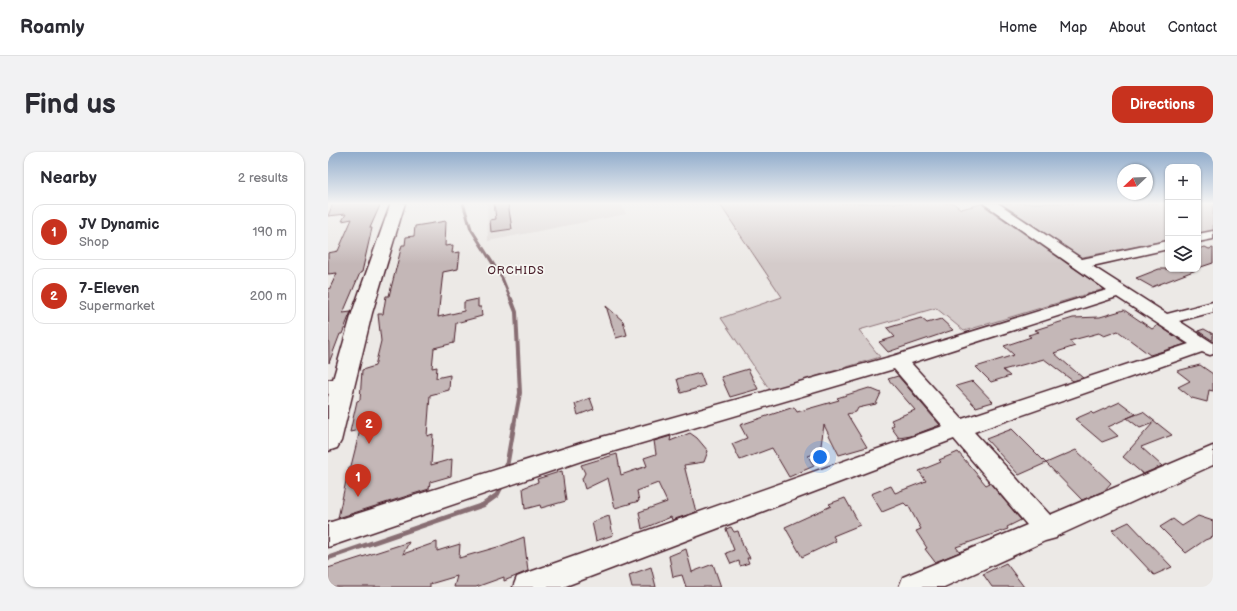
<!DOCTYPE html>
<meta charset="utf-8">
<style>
:root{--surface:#fff;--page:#f2f2f3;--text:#2b2b33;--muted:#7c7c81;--line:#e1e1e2;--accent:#c8321e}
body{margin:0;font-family:"Balsamiq Sans",sans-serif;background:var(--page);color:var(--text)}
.controls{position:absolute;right:12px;top:12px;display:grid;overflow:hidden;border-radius:8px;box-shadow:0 1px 3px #0004}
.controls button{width:36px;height:36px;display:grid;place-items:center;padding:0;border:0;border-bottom:1px solid var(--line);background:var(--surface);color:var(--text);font:20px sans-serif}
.compass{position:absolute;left:789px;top:12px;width:36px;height:36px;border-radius:50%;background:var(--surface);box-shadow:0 1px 3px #0004;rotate:247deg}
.you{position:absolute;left:492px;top:305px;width:14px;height:14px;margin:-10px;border:3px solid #fff;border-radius:50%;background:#1a73e8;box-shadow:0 0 0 6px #1a73e833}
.badge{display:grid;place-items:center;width:26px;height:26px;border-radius:50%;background:var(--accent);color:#fff;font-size:13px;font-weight:700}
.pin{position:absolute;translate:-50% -33px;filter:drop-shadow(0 1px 2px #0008)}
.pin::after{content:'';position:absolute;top:21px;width:14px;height:12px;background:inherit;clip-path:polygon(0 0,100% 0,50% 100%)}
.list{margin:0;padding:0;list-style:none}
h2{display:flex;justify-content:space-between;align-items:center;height:52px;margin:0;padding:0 16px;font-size:17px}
h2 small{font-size:13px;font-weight:400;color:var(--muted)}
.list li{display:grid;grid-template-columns:26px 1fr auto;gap:12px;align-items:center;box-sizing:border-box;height:56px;margin:0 8px 8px;padding:0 8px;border:1px solid var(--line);border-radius:12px}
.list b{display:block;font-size:15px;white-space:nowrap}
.list p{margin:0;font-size:13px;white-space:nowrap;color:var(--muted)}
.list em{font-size:13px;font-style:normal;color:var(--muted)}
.icon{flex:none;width:22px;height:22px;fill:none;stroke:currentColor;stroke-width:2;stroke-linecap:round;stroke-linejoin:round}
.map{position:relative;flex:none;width:885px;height:435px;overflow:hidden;border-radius:12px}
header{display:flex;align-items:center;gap:24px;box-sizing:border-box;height:56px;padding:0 20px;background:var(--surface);border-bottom:1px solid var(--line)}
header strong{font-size:19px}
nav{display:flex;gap:22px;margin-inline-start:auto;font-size:14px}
.intro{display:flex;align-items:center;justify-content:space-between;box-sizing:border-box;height:96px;padding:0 24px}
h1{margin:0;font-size:28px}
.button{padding:10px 18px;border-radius:12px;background:var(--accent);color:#fff;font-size:14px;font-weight:700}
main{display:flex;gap:24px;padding:0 24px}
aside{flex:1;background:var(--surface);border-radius:12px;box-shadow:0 1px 3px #0004}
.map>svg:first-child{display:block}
</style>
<header>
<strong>Roamly</strong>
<nav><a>Home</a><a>Map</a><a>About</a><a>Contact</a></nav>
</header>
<div class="intro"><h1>Find us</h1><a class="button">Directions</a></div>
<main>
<aside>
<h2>Nearby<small>2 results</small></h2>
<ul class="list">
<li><span class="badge">1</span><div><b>JV Dynamic</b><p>Shop</p></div><em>190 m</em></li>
<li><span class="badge">2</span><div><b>7-Eleven</b><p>Supermarket</p></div><em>200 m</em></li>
</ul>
</aside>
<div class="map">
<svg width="885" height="435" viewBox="0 0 885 435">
<rect width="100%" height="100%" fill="#ece9e6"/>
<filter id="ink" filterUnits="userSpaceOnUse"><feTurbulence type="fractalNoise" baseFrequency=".025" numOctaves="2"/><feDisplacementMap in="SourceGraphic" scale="8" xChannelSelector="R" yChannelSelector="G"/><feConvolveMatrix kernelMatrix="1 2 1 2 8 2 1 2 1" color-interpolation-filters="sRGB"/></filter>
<g filter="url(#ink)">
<path fill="#e0dad8" d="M159 51H293L298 62 160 89Z"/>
<path fill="#d4cbca" stroke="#8f757a" d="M391 51H625L633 57 653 52 776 137 636 179 608 156 531 178 552 205 442 238 393 166 454 145Z
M668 51H840V88L750 106Z
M870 51H885V79L870 82Z"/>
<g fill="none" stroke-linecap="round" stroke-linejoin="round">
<path stroke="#886e73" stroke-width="3" d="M135 51 143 77 174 126 183 148"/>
<path stroke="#886e73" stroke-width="4" d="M183 147 188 160 192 241 186 273"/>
<path stroke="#886e73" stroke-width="5" d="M178 318 186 272
M0 406 155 353 169 343 174 333"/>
</g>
<path fill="#c4b7b7" stroke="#4a1f2b" d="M5 51H53L42 76H44L34 120 32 121 15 161 23 160 22 162 14 182H12L1 211 0 140 9 121 0 122V101L10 99 24 67 14 69 18 62 0 64Z
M166 51H180L184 77 163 80 162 68 168 67Z
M118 69 117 94 125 93 124 101 132 100 130 117 115 120 110 165 136 159V150L150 147V155H153L154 164 128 171 126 191 106 196 104 216 109 215 108 226 122 223 121 238 102 243 99 284 105 282 103 313 124 307 123 324 102 330 101 337 10 366 21 315 23 314 32 278 22 280 29 249 32 248 34 218 47 214 53 189 50 162H55L58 144H61L74 93H77L78 85 86 84 87 74Z
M877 95 881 97 885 96V111L870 116V97Z
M831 117H868V118L824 135 808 126Z
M278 154 295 169 299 183 288 186Z
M796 158 824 177 830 173 858 192 822 203 790 179 776 184 771 181 741 189 747 194 726 201 755 226 745 229 716 207 675 218 682 224 663 230 648 215 686 203 676 194 703 185 700 183 711 180 707 178 745 166 772 165Z
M593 166 599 171 613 167 625 178 560 200 551 190 567 185 559 176Z
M876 177 885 182V188H884L870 179Z
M872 213 885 222V239L881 238 879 250 864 246 850 235 862 229 849 219Z
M420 217 430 237 402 245 393 225Z
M372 221 377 234 353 241 349 227Z
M570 224 612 273 583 284 571 286 563 275 566 273 563 268 587 258 560 227Z
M645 229 665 250 648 255 628 234Z
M541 236 553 241 548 252 530 256 528 260 519 262 539 295 511 303 496 273 492 300 480 304 486 314 461 325 444 296 412 308 404 292 419 286 412 273 466 255 469 260 511 248 509 246Z
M262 246 266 257 250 263 247 252Z
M792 250 808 262 780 275 790 284 774 290 747 267 763 260 765 262Z
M815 260 844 283 813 295 834 314 815 322 795 305 825 271 812 276 799 266Z
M684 277 718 311 691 323 658 287Z
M362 281 369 286 380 299 376 310 356 313 368 360 344 368 343 365 314 377 311 360 339 350 330 331 309 339 311 349 287 356 280 326 257 337 254 327 257 321 253 313 289 302 293 323 319 314 316 306 328 302 326 289 343 284 342 289Z
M748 298 783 331 776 339 754 348 718 311Z
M630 300 658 333 662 331 693 368 679 375 680 377 628 395 632 400 607 410 597 397 599 396 588 379 593 377 580 353 579 354 576 351 554 360 543 342 563 334 567 341 598 329 591 319 613 310 611 308Z
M234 319 238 349 213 356 212 353 197 357 195 336 210 330 209 327Z
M517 346 532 373 505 384 508 389 474 405 457 375 503 354 501 352Z
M281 364 285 383 268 389 264 370Z
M870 364 885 369V385L877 388 858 401 832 375 845 367 854 374Z
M801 370 818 388 844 415 826 423 784 378Z
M403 375 406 380 410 379 415 394 422 406H419L421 411 412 414 411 409 403 412 398 401 406 398 398 377Z
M196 385 200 419 176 429V425L148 435H126L129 424 102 432V435H0V416L81 390 75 402 109 390V399L132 392 131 406 173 394Z
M358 397 364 420 385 412 393 435H358L354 423 345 425 341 404Z
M678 411 696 435H664L655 422Z
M323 415 328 435H304L301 423Z"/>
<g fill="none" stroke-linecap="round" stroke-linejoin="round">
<defs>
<path id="minor" d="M655 51H670L754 107 840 89V97L764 114 839 162 885 150V160L851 169 885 191V202L882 203 874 200 646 280 722 363 885 294V313L729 384 728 386 717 389 616 435H571L575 425 699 373 626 287 235 435H185L189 425 199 421 615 274 566 217 256 308 0 395V371L256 290 565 204 779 138ZM789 145 861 192 634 267 583 211Z
M885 79V87L870 90V82Z
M15 225 22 227 25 232 22 237 0 242V228Z"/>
<path id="major" d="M63 51H77L44 161 13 289 9 296 0 299V245L24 161Z"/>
</defs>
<use href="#minor" stroke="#4a1f2b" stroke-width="3"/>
<use href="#major" stroke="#4a1f2b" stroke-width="3"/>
<use href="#minor" fill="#f6f6f2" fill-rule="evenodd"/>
<use href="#major" fill="#f6f6f2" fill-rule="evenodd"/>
</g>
</g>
<linearGradient id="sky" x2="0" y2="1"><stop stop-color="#92adcc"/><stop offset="0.46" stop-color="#f6f5f4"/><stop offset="1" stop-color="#f6f5f4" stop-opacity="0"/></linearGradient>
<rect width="885" height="112" fill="url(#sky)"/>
<g text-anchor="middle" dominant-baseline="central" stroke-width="3.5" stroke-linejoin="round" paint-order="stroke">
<g font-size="11" letter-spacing="1" fill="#4a1f2b" stroke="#f6f6f2">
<text x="188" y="118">ORCHIDS</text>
</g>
</g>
</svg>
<div class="controls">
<button>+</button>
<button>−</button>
<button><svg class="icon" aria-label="layers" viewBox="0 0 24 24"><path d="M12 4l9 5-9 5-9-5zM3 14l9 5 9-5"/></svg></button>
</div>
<svg class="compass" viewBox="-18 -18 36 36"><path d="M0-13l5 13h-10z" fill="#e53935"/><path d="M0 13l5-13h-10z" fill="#7c7c81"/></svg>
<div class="you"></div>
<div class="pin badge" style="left:30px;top:345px">1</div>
<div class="pin badge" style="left:41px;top:292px">2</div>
</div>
</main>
